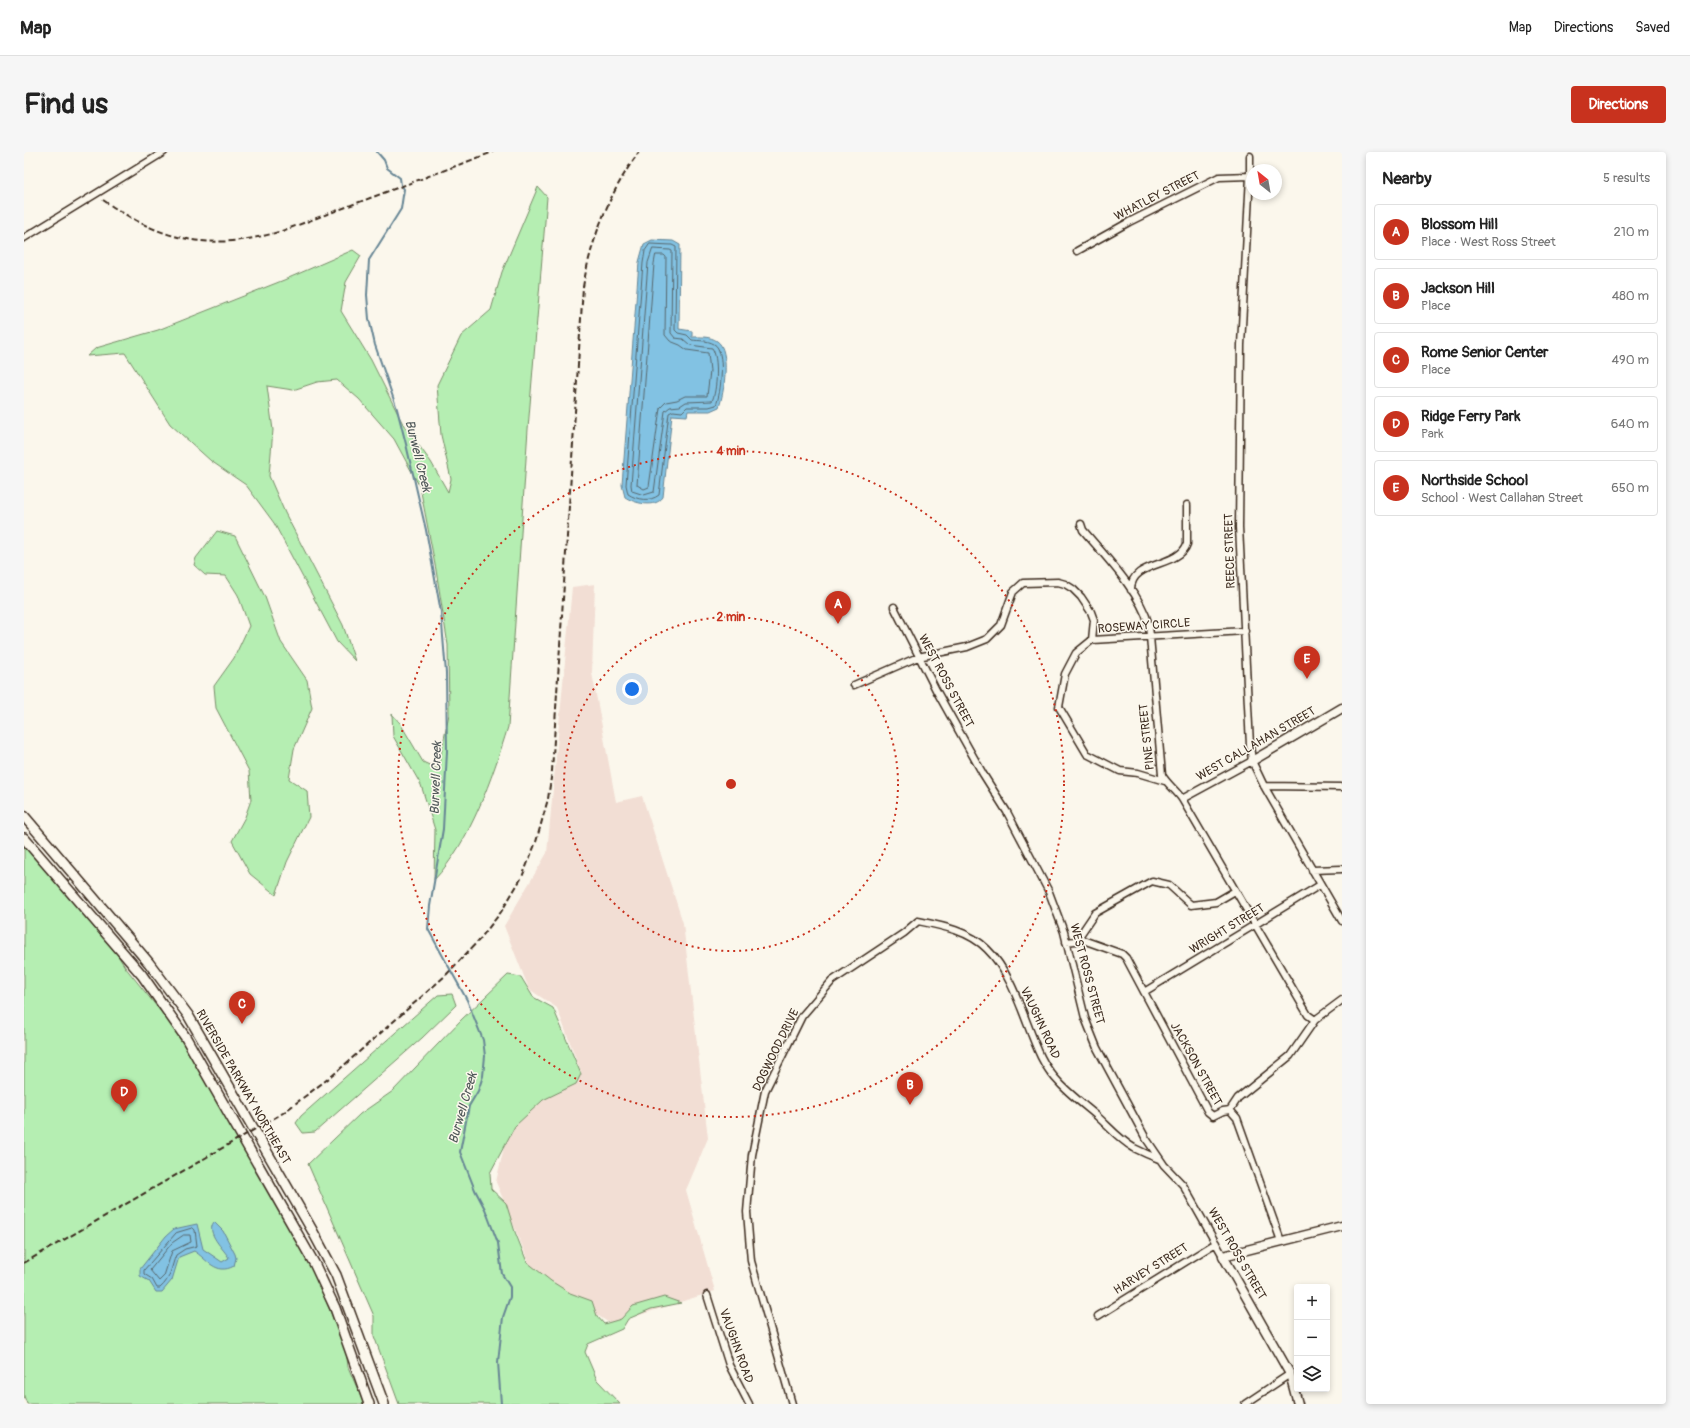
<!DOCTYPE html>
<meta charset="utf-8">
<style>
:root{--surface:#fff;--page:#f6f6f6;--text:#222;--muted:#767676;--line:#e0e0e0;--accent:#c8321e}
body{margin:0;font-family:Pangolin,sans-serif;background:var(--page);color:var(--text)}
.controls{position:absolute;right:12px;bottom:12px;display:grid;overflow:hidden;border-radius:4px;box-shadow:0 2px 6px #0003}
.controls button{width:36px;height:36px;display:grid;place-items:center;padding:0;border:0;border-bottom:1px solid var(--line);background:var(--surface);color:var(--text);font:20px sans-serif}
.compass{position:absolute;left:1222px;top:12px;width:36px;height:36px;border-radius:50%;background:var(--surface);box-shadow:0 2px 6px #0003;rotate:329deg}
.you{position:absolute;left:608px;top:537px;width:14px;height:14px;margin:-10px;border:3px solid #fff;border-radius:50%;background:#1a73e8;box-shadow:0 0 0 6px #1a73e833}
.badge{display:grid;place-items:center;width:26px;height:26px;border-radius:50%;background:var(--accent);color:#fff;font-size:13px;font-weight:700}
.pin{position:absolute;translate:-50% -33px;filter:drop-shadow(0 1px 2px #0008)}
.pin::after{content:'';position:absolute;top:21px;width:14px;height:12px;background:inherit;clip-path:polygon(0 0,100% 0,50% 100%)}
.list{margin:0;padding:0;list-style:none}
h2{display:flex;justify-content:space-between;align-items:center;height:52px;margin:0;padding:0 16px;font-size:17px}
h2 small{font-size:13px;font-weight:400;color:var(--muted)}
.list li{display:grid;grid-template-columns:26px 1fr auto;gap:12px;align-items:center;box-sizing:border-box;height:56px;margin:0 8px 8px;padding:0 8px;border:1px solid var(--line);border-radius:4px}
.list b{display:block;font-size:15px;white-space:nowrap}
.list p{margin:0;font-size:13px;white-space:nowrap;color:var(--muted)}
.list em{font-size:13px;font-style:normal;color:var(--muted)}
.icon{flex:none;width:22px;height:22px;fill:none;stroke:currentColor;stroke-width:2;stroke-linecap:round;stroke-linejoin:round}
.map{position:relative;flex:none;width:1318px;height:1252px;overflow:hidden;border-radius:4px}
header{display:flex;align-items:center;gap:24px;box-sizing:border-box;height:56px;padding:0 20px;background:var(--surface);border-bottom:1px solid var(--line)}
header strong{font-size:19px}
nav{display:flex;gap:22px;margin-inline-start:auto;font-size:14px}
.intro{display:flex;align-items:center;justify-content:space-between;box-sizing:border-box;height:96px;padding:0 24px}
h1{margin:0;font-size:28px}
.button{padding:10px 18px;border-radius:4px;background:var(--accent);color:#fff;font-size:14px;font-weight:700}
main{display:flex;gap:24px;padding:0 24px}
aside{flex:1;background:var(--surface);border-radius:4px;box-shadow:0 2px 6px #0003}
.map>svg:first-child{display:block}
</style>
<header>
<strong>Map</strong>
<nav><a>Map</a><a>Directions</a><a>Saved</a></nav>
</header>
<div class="intro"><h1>Find us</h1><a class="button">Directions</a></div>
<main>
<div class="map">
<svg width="1318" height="1252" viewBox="0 0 1318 1252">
<rect width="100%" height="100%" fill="#fbf7ec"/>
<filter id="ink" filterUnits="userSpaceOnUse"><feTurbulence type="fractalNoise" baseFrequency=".025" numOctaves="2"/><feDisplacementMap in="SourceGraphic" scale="8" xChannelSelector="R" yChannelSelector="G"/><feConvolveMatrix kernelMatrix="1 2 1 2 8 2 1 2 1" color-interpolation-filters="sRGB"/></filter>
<g filter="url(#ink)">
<path fill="#f2ded4" d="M571 432 568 521 592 650 618 644 659 771 684 986 662 1038 691 1139 587 1172 510 1123 472 1030 485 973 557 920 533 856 505 837 480 774 523 701 548 435Z"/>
<path fill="#b5eeb2" stroke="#788c68" d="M514 35 523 45 504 277 484 575C468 626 447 689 410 728L411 678 397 633 369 584 368 562 376 571 399 610 414 617 425 562 424 493 412 418 396 335 370 287 335 247 313 228 293 230 269 238 243 234 249 278 245 324 261 361 319 473 331 509 313 490 250 371 222 333 187 309 146 272 101 201 63 204 72 196 134 178 260 128 329 98 337 104 322 130 317 159 347 208 379 272 407 310 424 340 427 327 417 283 413 233 437 184 467 158 478 120Z
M193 379 211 384 241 445 257 490 283 528 288 556 270 597 265 627 283 639 285 665 263 710 252 743 226 722 208 689 221 665 227 648 225 619 192 556 190 534 210 506 225 474 214 443 202 424 181 423 170 413 172 406Z
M0 694 93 802 101 815 150 876 288 1115 322 1198 324 1215 340 1252H3L0 1244Z
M484 823 497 825 509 845 529 856 557 922 552 932 519 948 491 974 466 1021 467 1037 482 1051 491 1080 503 1110 527 1129 546 1141 568 1149 573 1164 580 1172 597 1167 609 1154 640 1145 657 1151 627 1157 604 1167 598 1177 564 1192 561 1200 573 1228 596 1252H375L350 1184V1164L284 1012 336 962 369 939 437 868Z
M428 842 432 853 398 886 291 980 279 981 272 971 277 964 414 843Z"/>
<path fill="#82c2e3" stroke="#668594" d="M628 88 649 89 656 93 655 177 668 179V185C676 185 686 184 693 189 707 198 700 242 695 255L686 259H664L663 264 648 263 639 345C631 357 610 351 601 345L598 333 615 110 620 92Z
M190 1070 199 1079 211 1102 212 1106 210 1114C192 1124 183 1107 170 1099L155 1105 148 1128 138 1140H132L125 1129 116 1124V1117L142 1084 150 1077 173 1072 179 1097 198 1110 205 1106C200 1097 181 1081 190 1070Z"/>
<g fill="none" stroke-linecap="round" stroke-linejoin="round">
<path stroke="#57676d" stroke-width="1" d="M626 92 648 93 652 95 651 178 654 181 663 183 668 188C675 189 683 188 690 192 702 198 697 242 692 253L685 255H663L658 260 649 259 645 261 635 343C626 350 613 348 604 342L602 333 619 111 621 99Z
M629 97 646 98 648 99 647 181 651 186 659 187 666 193 688 196C695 205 693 239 688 249L662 250 656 254 646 255 641 259 630 340 620 343 608 339 607 333 624 111Z
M632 103H640L642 105 641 183 646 189 656 193 663 198 684 201 686 219 683 244H661L653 248 642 250 636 256 625 335 620 337 613 333 630 112Z
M169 1076 171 1078 173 1094 161 1097 152 1103C147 1115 147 1127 136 1136H133L128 1127 120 1122V1118L152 1081Z
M160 1083H166L167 1090 148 1099 140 1124 135 1129 126 1118 148 1091Z"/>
<path stroke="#668594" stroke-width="2" d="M353 0 360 8 363 16 376 26 377 33 380 37 377 57 345 108 343 143 345 167 351 193 373 257 382 292 402 378 417 460 422 521 423 599 419 677 406 754 404 777 443 848 459 888 461 904 459 924 454 939 445 954 436 1000 451 1038 461 1057 474 1091 478 1122 486 1135V1145L479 1165 474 1210 477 1252"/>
<defs>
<path id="minor" d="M1226 4V24L1217 193 1215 375 1226 593 1228 609 1240 634 1318 769
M0 86 140 0
M1053 99 1105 70 1195 25 1226 24
M1057 372 1059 378C1081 404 1116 440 1125 473L1138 623C1143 632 1152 638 1158 647L1284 863 1291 868
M1107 438C1106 408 1155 416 1163 392V353
M870 455 912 538 959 622 983 660 1025 740 1040 780 1061 866 1073 896 1121 985 1140 1013 1159 1033 1199 1104
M830 533 894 505 943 495 963 487 977 473 989 440 999 431 1034 430 1041 432 1049 437 1057 445 1067 460 1070 468 1068 488
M1141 629 1114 621 1096 619 1063 602 1035 555 1041 522 1052 501 1068 488 1221 479
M1240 634 1318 635
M1158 647 1228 609
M1288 718 1318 717
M1052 789 1071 761 1128 729 1145 733 1167 753 1192 750 1211 739
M1042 790 1059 788 1098 802 1102 806 1184 960 1189 964 1199 959 1206 958 1213 966 1257 1089
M1120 840 1296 733
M1206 958 1214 946 1266 904 1291 868 1318 848
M683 1143 705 1213 725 1252
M1074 1164 1192 1091
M768 1252 727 1109 723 1060 728 1003 741 939 778 864 808 829 880 781 894 769C919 774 945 779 963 797 990 823 1001 872 1017 905 1029 930 1053 947 1073 964 1085 975 1096 988 1110 996 1118 1000 1127 1004 1135 1007
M1221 1252 1266 1222"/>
<path id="tertiary" d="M1228 609 1318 556
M1274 1252 1266 1222 1199 1104 1318 1074"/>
<path id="secondary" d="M0 664 125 811 164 863 288 1078 312 1123 360 1252
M0 686 118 823 162 886 290 1111 311 1156 345 1252"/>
</defs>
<use href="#minor" stroke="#3b2a1e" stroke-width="9"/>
<use href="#tertiary" stroke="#3b2a1e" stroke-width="11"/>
<use href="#secondary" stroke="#3b2a1e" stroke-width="12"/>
<use href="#minor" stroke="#fbf7ec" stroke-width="6"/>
<use href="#tertiary" stroke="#fbf7ec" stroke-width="8"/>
<use href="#secondary" stroke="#fbf7ec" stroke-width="9"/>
<path stroke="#3b2a1e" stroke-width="2" stroke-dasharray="6 3" stroke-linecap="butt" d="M79 48C139 90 186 100 258 79L469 0
M0 1111 259 961 309 923 421 824 456 787 477 760 498 725 512 690 524 647 528 619 559 135C567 87 586 39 615 0"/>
</g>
</g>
<g fill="none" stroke="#c8321e" stroke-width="2" stroke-dasharray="2 4">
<circle cx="707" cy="632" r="167"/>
<circle cx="707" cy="632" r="333"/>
</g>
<g text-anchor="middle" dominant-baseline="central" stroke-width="3" stroke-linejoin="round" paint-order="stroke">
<g font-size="12" fill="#3b2a1e" stroke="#fbf7ec">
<text transform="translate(1133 44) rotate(-27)">WHATLEY STREET</text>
<text transform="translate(1206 399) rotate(-92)">REECE STREET</text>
<text transform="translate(1120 474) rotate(-4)">ROSEWAY CIRCLE</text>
<text transform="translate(922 529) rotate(62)">WEST ROSS STREET</text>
<text transform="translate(1123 585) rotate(-96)">PINE STREET</text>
<text transform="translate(1232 592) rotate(-30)">WEST CALLAHAN STREET</text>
<text transform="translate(1203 777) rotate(-31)">WRIGHT STREET</text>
<text transform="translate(1063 822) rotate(75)">WEST ROSS STREET</text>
<text transform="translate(1016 871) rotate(65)">VAUGHN ROAD</text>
<text transform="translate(752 898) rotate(-64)">DOGWOOD DRIVE</text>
<text transform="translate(1172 912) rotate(61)">JACKSON STREET</text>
<text transform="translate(219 935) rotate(60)">RIVERSIDE PARKWAY NORTHEAST</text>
<text transform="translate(1213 1102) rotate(60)">WEST ROSS STREET</text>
<text transform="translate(1127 1117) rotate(-32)">HARVEY STREET</text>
<text transform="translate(712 1194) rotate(70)">VAUGHN ROAD</text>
</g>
<g font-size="13" font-style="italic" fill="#505859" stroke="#fbf7ec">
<text transform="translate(394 304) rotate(76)">Burwell Creek</text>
<text transform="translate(412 626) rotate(-88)">Burwell Creek</text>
<text transform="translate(439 956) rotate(-74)">Burwell Creek</text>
</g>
</g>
<circle cx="707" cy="632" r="6" fill="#c8321e" stroke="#fbf7ec" stroke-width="2"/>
<g font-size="12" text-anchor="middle" font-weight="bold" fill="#c8321e" stroke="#fbf7ec" stroke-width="3" stroke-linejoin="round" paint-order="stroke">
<text x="707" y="303">4 min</text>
<text x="707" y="469">2 min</text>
</g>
</svg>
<div class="controls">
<button>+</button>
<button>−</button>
<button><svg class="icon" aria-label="layers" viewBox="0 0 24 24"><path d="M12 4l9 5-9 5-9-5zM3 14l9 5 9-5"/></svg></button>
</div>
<svg class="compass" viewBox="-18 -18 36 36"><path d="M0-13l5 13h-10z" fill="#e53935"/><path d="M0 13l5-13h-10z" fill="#767676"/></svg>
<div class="you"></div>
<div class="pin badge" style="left:814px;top:472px">A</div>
<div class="pin badge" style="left:886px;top:953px">B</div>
<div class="pin badge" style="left:218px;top:872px">C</div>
<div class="pin badge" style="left:100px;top:960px">D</div>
<div class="pin badge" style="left:1283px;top:527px">E</div>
</div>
<aside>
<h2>Nearby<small>5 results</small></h2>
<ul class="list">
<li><span class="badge">A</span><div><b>Blossom Hill</b><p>Place · West Ross Street</p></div><em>210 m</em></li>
<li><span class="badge">B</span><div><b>Jackson Hill</b><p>Place</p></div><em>480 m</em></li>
<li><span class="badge">C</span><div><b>Rome Senior Center</b><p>Place</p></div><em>490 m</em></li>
<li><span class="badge">D</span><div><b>Ridge Ferry Park</b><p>Park</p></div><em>640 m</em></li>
<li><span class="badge">E</span><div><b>Northside School</b><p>School · West Callahan Street</p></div><em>650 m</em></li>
</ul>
</aside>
</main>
